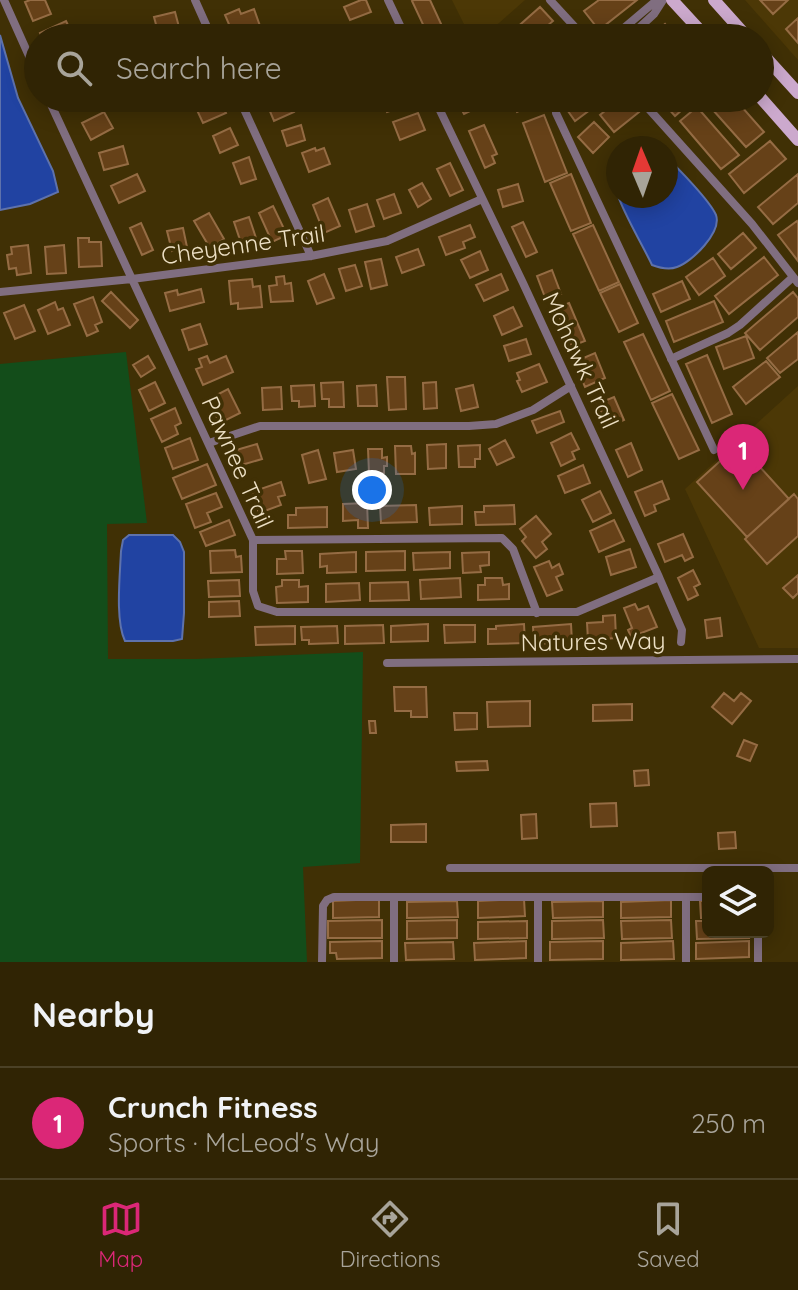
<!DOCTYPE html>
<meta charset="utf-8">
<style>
:root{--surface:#302404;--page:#3c3013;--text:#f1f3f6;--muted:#a8a49a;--line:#4b4126;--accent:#db2777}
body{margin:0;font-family:Quicksand,sans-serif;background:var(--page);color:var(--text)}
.controls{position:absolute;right:24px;bottom:24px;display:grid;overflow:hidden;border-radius:12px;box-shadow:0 4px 20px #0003}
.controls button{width:72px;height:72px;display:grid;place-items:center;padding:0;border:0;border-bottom:2px solid var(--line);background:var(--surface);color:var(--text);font:40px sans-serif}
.compass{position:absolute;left:606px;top:136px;width:72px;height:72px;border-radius:50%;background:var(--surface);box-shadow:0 4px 20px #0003;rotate:358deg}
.you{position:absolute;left:372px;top:490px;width:28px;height:28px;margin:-20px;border:6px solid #fff;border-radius:50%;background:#1a73e8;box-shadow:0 0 0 12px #1a73e833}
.badge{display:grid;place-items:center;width:52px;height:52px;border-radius:50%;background:var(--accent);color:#fff;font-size:26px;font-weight:700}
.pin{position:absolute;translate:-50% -66px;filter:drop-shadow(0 2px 4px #0008)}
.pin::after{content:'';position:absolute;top:42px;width:28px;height:24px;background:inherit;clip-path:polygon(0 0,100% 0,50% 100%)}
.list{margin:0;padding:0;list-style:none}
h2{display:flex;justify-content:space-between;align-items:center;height:104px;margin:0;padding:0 32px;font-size:34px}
h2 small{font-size:26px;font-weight:400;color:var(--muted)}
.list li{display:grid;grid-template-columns:52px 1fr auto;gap:24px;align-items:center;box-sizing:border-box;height:112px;padding:0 32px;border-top:2px solid var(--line)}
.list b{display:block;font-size:30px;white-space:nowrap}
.list p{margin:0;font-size:26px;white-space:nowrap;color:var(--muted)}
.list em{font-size:26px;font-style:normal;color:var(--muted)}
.icon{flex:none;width:44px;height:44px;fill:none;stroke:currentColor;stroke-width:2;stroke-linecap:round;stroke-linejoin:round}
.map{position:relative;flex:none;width:798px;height:962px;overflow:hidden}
.search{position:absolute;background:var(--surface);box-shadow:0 4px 20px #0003;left:24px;right:24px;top:24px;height:88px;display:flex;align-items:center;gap:20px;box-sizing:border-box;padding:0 28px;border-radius:44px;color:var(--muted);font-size:30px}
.sheet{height:216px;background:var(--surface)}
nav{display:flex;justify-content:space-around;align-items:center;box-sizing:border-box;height:112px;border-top:2px solid var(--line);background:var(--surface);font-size:22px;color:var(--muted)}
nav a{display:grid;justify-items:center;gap:4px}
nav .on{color:var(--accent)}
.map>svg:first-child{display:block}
</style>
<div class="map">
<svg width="798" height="962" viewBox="0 0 798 962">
<rect width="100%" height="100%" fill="#403005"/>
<path fill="#4c3806" d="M452 0H525L482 38H471Z
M745 0H798V60Z
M798 386V648H759L685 489Z"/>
<path fill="#134d1a" d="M126 352 147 523 107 524 108 659H196L363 652 360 863 303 867 307 962H0V364Z"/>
<path fill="#2143a2" stroke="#5e72ac" stroke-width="2" d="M0 35 18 98 53 171 58 192 30 204 0 210Z
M618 152V196H666V157C678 168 710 201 716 215 722 232 692 262 677 267 669 270 660 268 652 265 642 243 606 186 612 163 613 158 615 156 618 152Z
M129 535H173L180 542 184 552V613L182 639 173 641H125C115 620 120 576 121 551L123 540Z"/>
<path fill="#664118" stroke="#956c44" stroke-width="2" d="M30 0H45L51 14 33 21 25 2Z
M361 0H366L371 12 350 20 344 7Z
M414 0H430L442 26 427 33 412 1Z
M599 0H637L599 30 584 11Z
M760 0H788L773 14Z
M540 7 553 21 533 38H505Z
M239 9 241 14 254 9 260 26 234 36 225 15Z
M175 12 179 27 158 32 154 17Z
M798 18V43L786 29Z
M66 21 74 38H42L40 33Z
M665 24 677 38H649Z
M381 26 387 38H356Z
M75 98H97L98 99 80 108Z
M219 98 226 113 203 123 196 108Z
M382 98H412L414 103 387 112Z
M460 98H482L485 104 464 114 456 100Z
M510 98H534L536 103 517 112Z
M571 98H606L575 121 563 104Z
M621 98H628L639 112 614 132 600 115Z
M659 98H688L691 102 675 116Z
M706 98H734L764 132 746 147 704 100Z
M289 100 294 112 274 121 269 109Z
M697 107 739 155 721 169 680 121Z
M104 112 113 128 91 140 82 123Z
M418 113 425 130 400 140 393 122Z
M544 115 567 173 545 182 523 123Z
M594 122 609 137 593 153 578 137Z
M301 125 305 140 287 146 282 131Z
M484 125 497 154 492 156 495 163 485 168 469 131Z
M230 128 238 145 220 153 213 136Z
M770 141 786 159 744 193 729 174Z
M123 146 128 164 104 170 99 153Z
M315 148 316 151 324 148 330 164 309 172 302 153Z
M249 157 256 179 241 184 233 163Z
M450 163 463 190 450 196 437 169Z
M137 174 145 191 119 203 111 186Z
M571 174 591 223 571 231 550 183Z
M798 174V203L773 224 758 207Z
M422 183 431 199 418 207 409 190Z
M518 184 523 201 503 207 498 190Z
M394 194 401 213 384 219 377 200Z
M328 198 340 226 324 233 313 205Z
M367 204 374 226 356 232 349 210Z
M273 206 287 235 272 242 259 213Z
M209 213 224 239 210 248 194 221Z
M249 217 256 238 241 243 234 222Z
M797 221 798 223V261L778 235Z
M523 222 537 252 526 257 512 227Z
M141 223 153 250 142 255 130 228Z
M470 225 475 237 463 242 465 248 446 255 439 237Z
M593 225 619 282 599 291 573 234Z
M183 228 187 247 172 251 167 231Z
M743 233 756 248 731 269 718 254Z
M78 238H89V242H101L102 266 79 267Z
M28 245 31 273 17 275 16 268 9 269 7 255 12 254 11 247Z
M64 245 66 273 47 274 45 247Z
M418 249 424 265 402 273 396 257Z
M480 251 488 270 470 278 461 260Z
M764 257 778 275 729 314 715 296Z
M713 258 725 276 699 295 686 277Z
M381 259 387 285 371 289 365 262Z
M355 265 362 286 346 291 339 269Z
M552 270 561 294 546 300 537 276Z
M324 274 334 298 317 304 308 281Z
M501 274 508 290 484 301 476 285Z
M284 276 285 284 291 283 293 301 271 302 269 286 277 285 276 277Z
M252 279 253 287 260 286 262 307 238 309V303L231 304 229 281Z
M682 281 690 299 661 312 653 294Z
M620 284 638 323 619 332 600 293Z
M201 289 204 302 170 311 165 293 177 290 178 295Z
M111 292 138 320 130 328 102 301Z
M793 292 798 298V317L760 350 745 333Z
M93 297 102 322 95 325 98 331 87 336 74 304Z
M714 301 723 322 674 342 666 321Z
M55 302 58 310 63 308 70 325 48 334 38 310Z
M569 303 585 341 572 346 556 308Z
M24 305 35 331 15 339 4 313Z
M513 307 522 326 502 335 494 316Z
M200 324 207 344 189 350 182 330Z
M798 332V359L780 373 767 358Z
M643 334 670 391 651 400 624 342Z
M746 336 754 358 724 369 716 347Z
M526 339 531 354 509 361 504 346Z
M595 353 605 378 585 387 577 368 583 365 581 359Z
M707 355 732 414 712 423 686 364Z
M148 356 155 368 141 377 133 365Z
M207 356 210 363 226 356 233 372 203 385 196 369 202 367 199 359Z
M766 361 780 377 746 404 733 387Z
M539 364 547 382 522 392 517 381 520 380 517 373Z
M387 377H405L406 409 389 410Z
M155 382 165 403 149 411 139 390Z
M343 382 344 407H329V399H322L321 383Z
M436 382 437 408 424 409 423 383Z
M314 385 315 406 299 407V401H292L291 386Z
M376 385 377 406H358L357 386Z
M473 385 478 407 461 411 456 389Z
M281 387 282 409 263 410 262 388Z
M228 389 240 413 220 423 207 400Z
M672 394 699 450 679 459 652 403Z
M614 397 624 420 608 427 597 404Z
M175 408 181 423 175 426 178 434 162 442 151 419Z
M560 411 564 422 537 433 532 421Z
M571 433 579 449 572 452 575 459 561 466 551 443Z
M190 438 198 460 173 469 165 448Z
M505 440 514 457 497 465 489 449Z
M631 443 642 470 628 477 616 450Z
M257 444 262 459 238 466 233 451Z
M446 444V468L428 469 427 445Z
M739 444 789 499 747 537 697 482Z
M480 445V459H475V467H459L458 446Z
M395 446H411L412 454 415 453V474H396Z
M368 449H382V458L387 457V466H384V473H369Z
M318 450 326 479 309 483 302 455Z
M353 450 356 469 337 472 334 453Z
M207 464 216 485 182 499 173 478Z
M583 465 590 483 565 493 558 476Z
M662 481 669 499 654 505 656 511 645 516 635 492Z
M281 482 285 495 278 497 281 505 259 513 252 492Z
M600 491 611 513 593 522 582 500Z
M216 493 222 507 207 513 211 522 195 528 186 504Z
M794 494 798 499V536L767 564 745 539Z
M367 503 368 528H358V520L343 521V504Z
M416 505 417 522 381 523 380 506Z
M514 505 515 524 476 525 475 512H484V506Z
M462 506V524L430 525 429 508Z
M327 507V527L288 528V515H296V508Z
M536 516 551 534 542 542 547 549 536 558 522 541 526 537 520 529Z
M229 520 235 535 206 546 200 532Z
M614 520 624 541 599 552 590 531Z
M683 534 693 557 685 561 682 555 665 562 658 544Z
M630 549 636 567 611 575 606 557Z
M235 550 236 557 241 556 242 572 211 573 210 551Z
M285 551H302L303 573 277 574V559H286Z
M405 551V570L366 571V552Z
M356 552V572L327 573V566L320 567V554Z
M450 552V568L414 570 413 553Z
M489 552V565L480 566 481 572 463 573 462 553Z
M549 561 552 568 559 564 563 574 556 577 562 590 547 596 534 567Z
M693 570 700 584 694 587 698 595 688 600 678 578Z
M798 575V593L793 598 783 588Z
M460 578 461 597 421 599 420 580Z
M485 578H502L503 585 509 584V599L478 600V585H485Z
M239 580 240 596 209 597 208 581Z
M282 580H299V587L308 586V602L277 603 276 587 282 586Z
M408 582 409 600 370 601V583Z
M359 583 360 600 326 602V584Z
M239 601 240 616 209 617V602Z
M635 604 638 610 648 606 657 627 631 637 628 630 632 628 624 608Z
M615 615 616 638 588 640 587 623 603 622V616Z
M720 618 722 636 707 638 705 620Z
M428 624V641L391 642V626Z
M524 624 525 643 488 644V629H496V626Z
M571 624 572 642 534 644 533 627Z
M383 625 384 643 345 644V626Z
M444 625H475V642L445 643Z
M295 626V644L256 645 255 627Z
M337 626 338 643 309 644V640H302L301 627Z
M394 687H426L427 717H411V711H395Z
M724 693 734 701 741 693 751 701 732 724 712 707Z
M530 701V726L488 727 487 702Z
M632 704V720L593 721V705Z
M454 713H477V729L455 730Z
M369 721H375L376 733H370Z
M744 740 757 745 750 761 737 756Z
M487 761 488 770 457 771 456 762Z
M648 770 649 785 635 786 634 771Z
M616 803 617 826 591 827 590 804Z
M536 814 537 838 522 839 521 815Z
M426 824V842H391V825Z
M735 832 736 848 719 849 718 833Z
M379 899V917L333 918V901Z
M524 899 525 916 478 918V901Z
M671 900V917L621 918V902Z
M457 901 458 917 407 918V902Z
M603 901V917L553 918 552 902Z
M700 901H708V918H701Z
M382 920V938H328V921Z
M457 920V938L407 939V921Z
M603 920 604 938 552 939V921Z
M671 920 672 938 622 939 621 921Z
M527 921V938L478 939V922Z
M696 921H708V932H748L749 938 697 939Z
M382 941V958L337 959 336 953H330V942Z
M526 941V958L475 960 474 943Z
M603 941V959L550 960V942Z
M673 941 674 959 621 960V943Z
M749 941V957L696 959V943Z
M453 942 454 959 406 960 405 943Z"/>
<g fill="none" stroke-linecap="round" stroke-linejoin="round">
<path stroke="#806e80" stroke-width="8" d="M4 0 38 76
M195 0 212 38
M388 0 406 38
M550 0 585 38
M612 38 657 0
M628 38 654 14 663 0
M48 98 253 540V591L258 606 277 612H577L659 577
M239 98 311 256
M434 98 523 283 659 577 682 630 681 642
M555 98 556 113 714 450
M639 98 752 224 798 283
M0 292 132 279 311 256 387 241 482 199
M671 359 728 333 740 325 793 277
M209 443 260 426H469L496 424 533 410 571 386
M253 540 502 538 513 549 537 613
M387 663 798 659
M450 868H798
M538 897V962
M322 962 323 906 327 900 334 897H708
M394 962V897
M686 962V897
M758 962V932"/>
<path stroke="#cca9cd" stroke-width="12" d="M672 0 707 38
M714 0 748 38
M760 51 798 93
M760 97 798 140"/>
</g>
<g text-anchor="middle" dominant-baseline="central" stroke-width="7" stroke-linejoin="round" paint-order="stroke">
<g font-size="24" fill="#ede0c5" stroke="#403005">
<text transform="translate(243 244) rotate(-8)">Cheyenne Trail</text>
<text transform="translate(581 360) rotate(65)">Mohawk Trail</text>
<text transform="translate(238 462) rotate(66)">Pawnee Trail</text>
<text transform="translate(593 641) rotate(-1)">Natures Way</text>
</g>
</g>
</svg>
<div class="controls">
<button><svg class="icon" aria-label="layers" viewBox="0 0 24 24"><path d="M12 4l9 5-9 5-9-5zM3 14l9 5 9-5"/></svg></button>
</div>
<svg class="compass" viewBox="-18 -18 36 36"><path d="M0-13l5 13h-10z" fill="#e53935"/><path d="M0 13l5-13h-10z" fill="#a8a49a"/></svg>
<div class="you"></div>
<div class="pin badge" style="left:743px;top:490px">1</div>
<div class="search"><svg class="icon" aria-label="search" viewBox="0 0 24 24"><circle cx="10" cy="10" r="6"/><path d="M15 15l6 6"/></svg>Search here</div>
</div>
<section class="sheet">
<h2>Nearby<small></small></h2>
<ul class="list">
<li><span class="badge">1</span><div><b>Crunch Fitness</b><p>Sports · McLeod's Way</p></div><em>250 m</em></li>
</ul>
</section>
<nav>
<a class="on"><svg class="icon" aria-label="map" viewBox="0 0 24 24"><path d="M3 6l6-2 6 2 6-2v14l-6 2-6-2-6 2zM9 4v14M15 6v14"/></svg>Map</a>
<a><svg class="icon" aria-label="directions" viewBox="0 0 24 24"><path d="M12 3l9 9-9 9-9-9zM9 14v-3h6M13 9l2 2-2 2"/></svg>Directions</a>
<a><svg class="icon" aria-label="saved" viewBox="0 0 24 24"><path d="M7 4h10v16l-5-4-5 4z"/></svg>Saved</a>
</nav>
